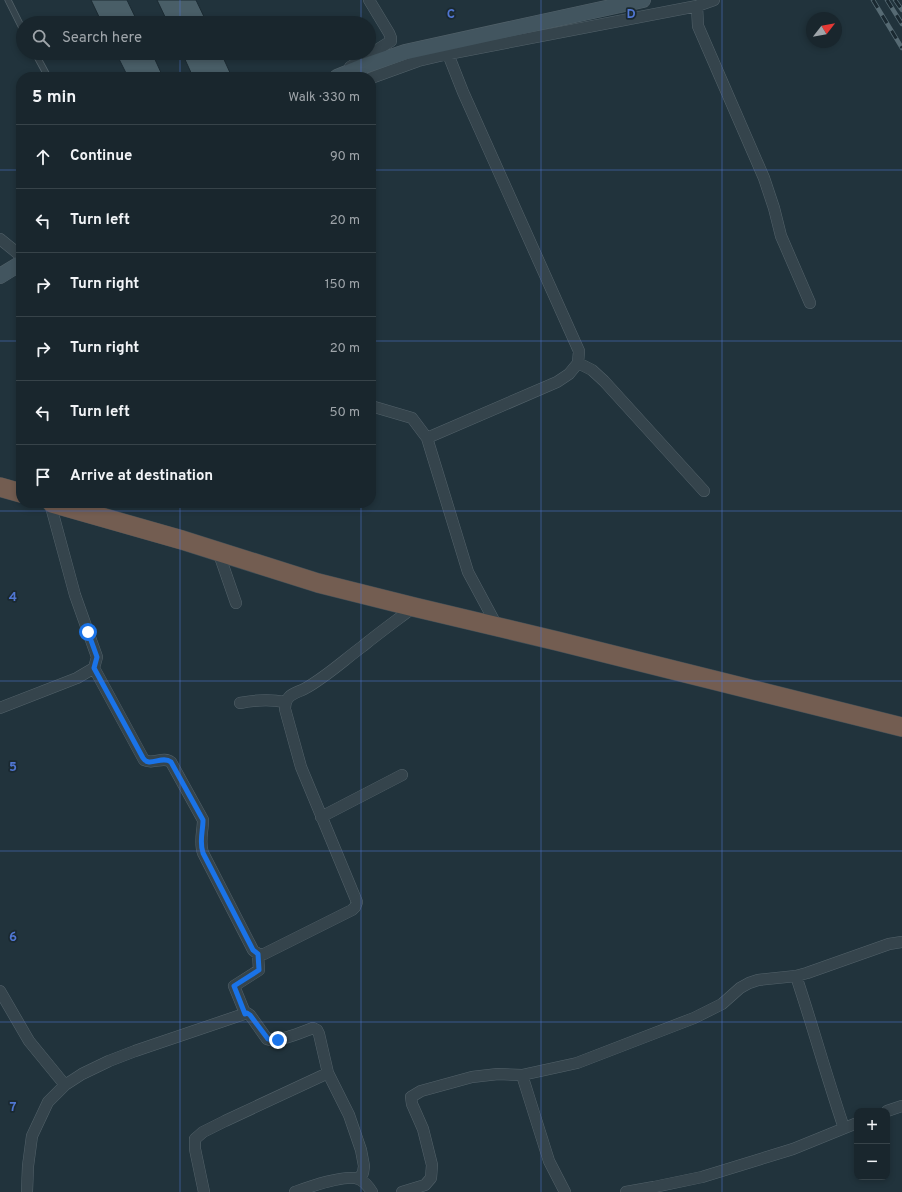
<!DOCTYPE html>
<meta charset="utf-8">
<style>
:root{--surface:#19262d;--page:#222e35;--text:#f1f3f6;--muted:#9fa5aa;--line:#374349}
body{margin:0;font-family:Overpass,sans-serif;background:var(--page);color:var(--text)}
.controls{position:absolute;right:12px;bottom:12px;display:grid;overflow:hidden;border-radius:8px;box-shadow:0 2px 6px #0003}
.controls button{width:36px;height:36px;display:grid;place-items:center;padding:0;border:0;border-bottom:1px solid var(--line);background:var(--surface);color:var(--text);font:20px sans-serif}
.compass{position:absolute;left:806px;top:12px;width:36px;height:36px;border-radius:50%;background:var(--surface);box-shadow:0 2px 6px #0003;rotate:59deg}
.stop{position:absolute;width:12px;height:12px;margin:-9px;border:3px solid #1a73e8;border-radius:50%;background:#fff}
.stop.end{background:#1a73e8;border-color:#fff;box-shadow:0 1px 4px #0008}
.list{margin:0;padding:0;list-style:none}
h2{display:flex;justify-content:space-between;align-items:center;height:52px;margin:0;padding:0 16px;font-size:17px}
h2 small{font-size:13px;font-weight:400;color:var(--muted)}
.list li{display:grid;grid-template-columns:26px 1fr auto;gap:12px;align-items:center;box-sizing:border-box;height:64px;padding:0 16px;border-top:1px solid var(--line)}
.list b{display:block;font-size:15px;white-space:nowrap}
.list em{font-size:13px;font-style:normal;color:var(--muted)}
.icon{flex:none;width:22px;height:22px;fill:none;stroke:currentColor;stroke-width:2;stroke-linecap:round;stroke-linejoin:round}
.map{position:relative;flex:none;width:902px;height:1192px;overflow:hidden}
.search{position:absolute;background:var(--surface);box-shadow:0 2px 6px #0003;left:16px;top:16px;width:360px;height:44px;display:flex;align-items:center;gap:10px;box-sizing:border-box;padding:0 14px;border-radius:22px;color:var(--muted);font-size:15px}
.panel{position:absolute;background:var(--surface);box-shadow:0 2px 6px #0003;left:16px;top:72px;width:360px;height:436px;border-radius:16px}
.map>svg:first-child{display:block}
</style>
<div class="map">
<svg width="902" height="1192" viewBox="0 0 902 1192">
<rect width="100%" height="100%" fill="#21333c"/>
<path fill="#495e67" stroke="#1c2b33" d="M91 0H127L138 23H102Z
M157 0H196L207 23H168Z
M116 53H152L163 77H128Z
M182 53H221L232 77H193Z"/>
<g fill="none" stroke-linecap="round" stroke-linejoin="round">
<defs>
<path id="lane" d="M8 0 23 30
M35 53 48 77"/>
<path id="street" d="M697 6 698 26 764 178 774 208 781 236 810 303
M448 54 463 92 579 351 578 363 569 374 557 382 427 438 468 572 497 626
M350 67 391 41V38L389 33 369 0
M371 78 418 61 448 54 697 6 714 0
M0 239 21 256
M578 363 592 370 604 381 704 491
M371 406 412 418 427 438
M218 551 236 603
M94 668 144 760C153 765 163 756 171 762L203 820C203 831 199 842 203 853L253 950 258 954H264L352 910 355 907 357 902 301 767 285 709C285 694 295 694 306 688 327 676 344 660 363 646 380 632 397 620 414 607
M240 703C255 700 269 699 285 702
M0 708 77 678 94 668 97 657 75 595 50 503
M321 817 402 775
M796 976C813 1027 827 1078 844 1128
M0 991 29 1041 65 1085
M245 1013 234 986 259 970 258 954
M522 1075 549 1161 565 1192
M887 1111 902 1106
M27 1192 28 1166 32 1136 48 1102 65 1085 82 1074 109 1061 135 1051 247 1013 250 1015 267 1039C278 1043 302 1032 313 1028L317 1030 319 1034 328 1073 349 1115 361 1150 364 1166 363 1173 358 1179
M204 1192 195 1149V1139L203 1132 225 1121 328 1073
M295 1192C309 1187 345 1174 359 1179 365 1182 369 1187 372 1192
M402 1192 425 1185 431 1178 432 1165 423 1129 412 1104 411 1097 421 1091 472 1077 498 1074 522 1075 577 1063 694 1018 722 1004 740 988 749 983 758 980 796 976 807 973 889 944 902 942
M626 1192 654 1187 702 1177 793 1149 857 1123"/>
<path id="secondary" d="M337 77 364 66 405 52 643 0
M0 276 21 263"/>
<path id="highway" d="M0 487 21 493
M52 503 182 540 318 583 414 607 557 641 902 727"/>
</defs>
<use href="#lane" stroke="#53626a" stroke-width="7"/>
<use href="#street" stroke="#53626a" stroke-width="12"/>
<use href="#secondary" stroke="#53626a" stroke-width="16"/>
<use href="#highway" stroke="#404f57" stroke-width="20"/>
<use href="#lane" stroke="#35444c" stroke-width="5.5"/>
<use href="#street" stroke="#35444c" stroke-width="11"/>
<use href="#secondary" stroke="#42555f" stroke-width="15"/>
<use href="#highway" stroke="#735d51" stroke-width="19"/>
<defs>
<path id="rail" d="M873 0 902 48
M887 0 902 24
M895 0 902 10"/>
</defs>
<use href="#rail" stroke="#566a73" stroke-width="4.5"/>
<use href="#rail" stroke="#1a2931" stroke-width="3" stroke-dasharray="9" stroke-linecap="butt"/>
</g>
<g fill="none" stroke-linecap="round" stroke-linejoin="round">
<path stroke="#1a73e8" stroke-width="5" d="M88 632 97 657 94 668 143 758C149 768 162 755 171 762L203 820C203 831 199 842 203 853L253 950 258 954 259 970 234 986 245 1014 247 1013 250 1015 268 1039 271 1040H278"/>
</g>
<path fill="none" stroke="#5076d2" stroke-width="1" stroke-opacity="0.55" d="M180 0V23M361 0V23M541 0V1192M722 0V1192M180 53V77M361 53V77M0 170H21M371 170H902M0 341H21M371 341H902M180 503V1192M361 503V1192M0 511H902M0 681H902M0 851H902M0 1022H902"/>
<g font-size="13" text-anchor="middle" font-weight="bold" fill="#5076d2" stroke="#1a2931" stroke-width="3.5" stroke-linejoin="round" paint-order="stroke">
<text x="451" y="18">C</text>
<text x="631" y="18">D</text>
<text x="13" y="601">4</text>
<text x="13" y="771">5</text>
<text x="13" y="941">6</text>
<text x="13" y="1111">7</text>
</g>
</svg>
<div class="controls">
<button>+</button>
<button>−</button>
</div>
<svg class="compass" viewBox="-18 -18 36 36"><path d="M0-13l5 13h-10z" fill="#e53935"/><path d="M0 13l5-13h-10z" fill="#9fa5aa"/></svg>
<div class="stop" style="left:88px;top:632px"></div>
<div class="stop end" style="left:278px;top:1040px"></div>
<div class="search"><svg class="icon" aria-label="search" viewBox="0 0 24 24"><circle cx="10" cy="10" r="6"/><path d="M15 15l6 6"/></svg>Search here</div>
<section class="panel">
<h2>5 min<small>Walk · 330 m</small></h2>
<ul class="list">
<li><svg class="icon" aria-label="ahead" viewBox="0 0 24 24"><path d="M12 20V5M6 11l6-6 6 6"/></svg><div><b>Continue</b></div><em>90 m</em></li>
<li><svg class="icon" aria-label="left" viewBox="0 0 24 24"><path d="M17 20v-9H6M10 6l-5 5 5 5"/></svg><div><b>Turn left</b></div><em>20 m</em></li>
<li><svg class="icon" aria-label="right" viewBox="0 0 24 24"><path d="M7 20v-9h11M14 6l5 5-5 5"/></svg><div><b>Turn right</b></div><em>150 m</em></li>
<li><svg class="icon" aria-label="right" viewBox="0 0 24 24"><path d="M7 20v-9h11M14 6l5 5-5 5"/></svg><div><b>Turn right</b></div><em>20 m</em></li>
<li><svg class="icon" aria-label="left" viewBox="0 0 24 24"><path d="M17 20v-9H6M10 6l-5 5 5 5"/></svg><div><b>Turn left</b></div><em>50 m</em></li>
<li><svg class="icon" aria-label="arrive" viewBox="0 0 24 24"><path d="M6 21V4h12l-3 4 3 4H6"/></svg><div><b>Arrive at destination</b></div></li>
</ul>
</section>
</div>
